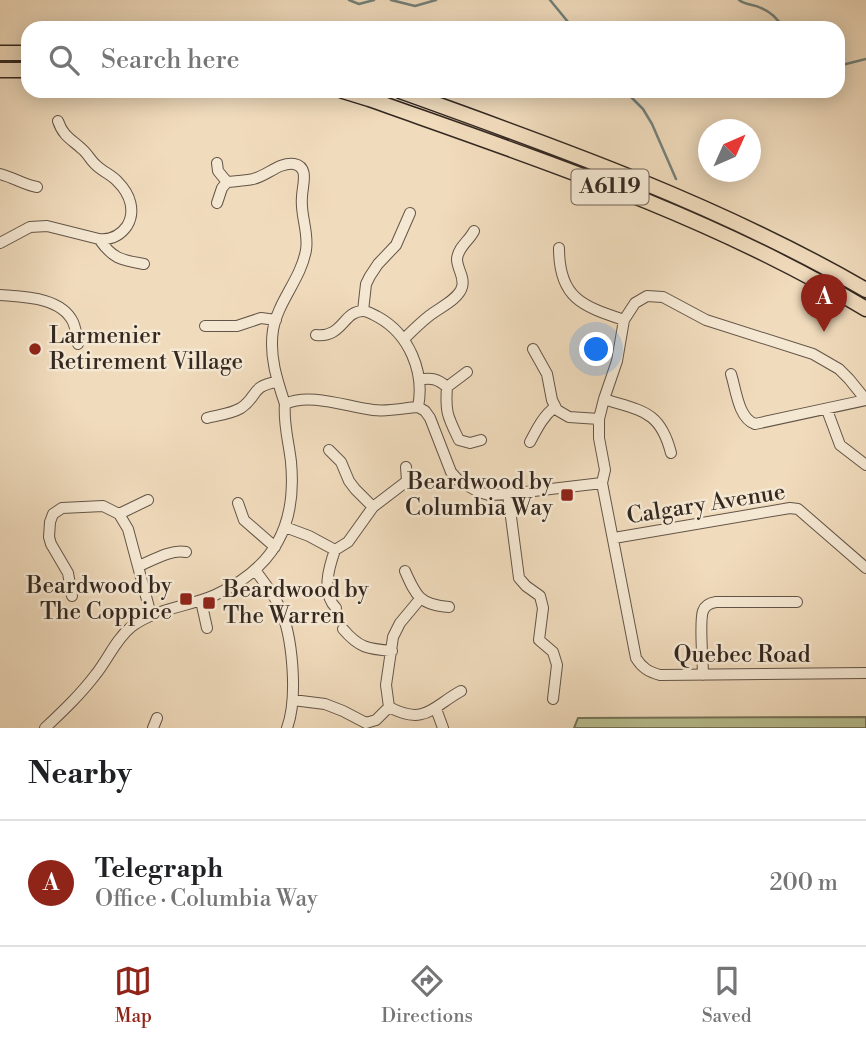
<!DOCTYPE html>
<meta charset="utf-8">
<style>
:root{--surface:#fff;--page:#f6f6f6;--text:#202124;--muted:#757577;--line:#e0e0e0;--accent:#8f2418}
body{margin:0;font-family:"Libre Bodoni",serif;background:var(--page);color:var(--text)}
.compass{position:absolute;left:698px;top:119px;width:63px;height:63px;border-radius:50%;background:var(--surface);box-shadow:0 4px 18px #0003;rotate:45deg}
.you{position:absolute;left:597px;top:350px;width:24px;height:24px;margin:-18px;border:5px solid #fff;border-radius:50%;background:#1a73e8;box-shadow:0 0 0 10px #1a73e833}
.badge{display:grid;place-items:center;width:46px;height:46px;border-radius:50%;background:var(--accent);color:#fff;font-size:23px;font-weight:700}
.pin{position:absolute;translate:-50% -58px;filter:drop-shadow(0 2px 4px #0008)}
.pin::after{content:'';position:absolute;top:37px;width:24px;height:21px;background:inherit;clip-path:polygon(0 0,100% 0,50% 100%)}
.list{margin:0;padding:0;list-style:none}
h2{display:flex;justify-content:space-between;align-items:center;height:91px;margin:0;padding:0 28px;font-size:30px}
h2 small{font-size:23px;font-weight:400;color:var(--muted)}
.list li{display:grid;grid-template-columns:46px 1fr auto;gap:21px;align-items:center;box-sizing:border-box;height:126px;padding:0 28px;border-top:2px solid var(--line)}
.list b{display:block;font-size:26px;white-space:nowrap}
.list p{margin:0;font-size:23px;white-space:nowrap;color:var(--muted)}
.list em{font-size:23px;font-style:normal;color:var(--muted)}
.icon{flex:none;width:38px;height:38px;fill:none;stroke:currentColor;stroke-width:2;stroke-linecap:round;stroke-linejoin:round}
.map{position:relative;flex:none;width:866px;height:728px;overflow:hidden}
.search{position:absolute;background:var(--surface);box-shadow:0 4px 18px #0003;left:21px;right:21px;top:21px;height:77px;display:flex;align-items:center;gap:18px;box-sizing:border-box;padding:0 24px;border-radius:21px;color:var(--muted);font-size:26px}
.sheet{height:217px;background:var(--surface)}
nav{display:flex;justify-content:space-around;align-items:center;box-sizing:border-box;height:98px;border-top:2px solid var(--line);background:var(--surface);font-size:19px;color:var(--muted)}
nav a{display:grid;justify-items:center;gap:4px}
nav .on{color:var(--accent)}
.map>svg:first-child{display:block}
</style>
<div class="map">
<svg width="866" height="728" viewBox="0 0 866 728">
<rect width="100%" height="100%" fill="#f0dbbc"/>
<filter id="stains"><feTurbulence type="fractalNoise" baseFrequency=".00286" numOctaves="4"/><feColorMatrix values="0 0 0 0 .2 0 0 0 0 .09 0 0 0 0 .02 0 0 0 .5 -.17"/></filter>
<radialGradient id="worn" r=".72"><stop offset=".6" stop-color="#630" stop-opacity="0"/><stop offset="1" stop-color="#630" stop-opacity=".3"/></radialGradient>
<path fill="#b8c091" stroke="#767459" stroke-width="2" d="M866 717V728H574L578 718Z"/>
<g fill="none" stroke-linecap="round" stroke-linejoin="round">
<path stroke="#72807a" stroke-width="2.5" d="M349 0 359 4 374 0
M391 0 415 6 436 0
M550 0 573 28
M739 0C747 6 754 4 761 8 771 12 778 19 783 28
M838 66 866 59
M625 91 643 109 652 124 676 179"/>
<defs>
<path id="minor" d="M217 163 218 171 227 182
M0 174C13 177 24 185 37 187
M217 203 222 188 227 182C235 181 245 181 253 179 267 176 279 162 294 164 310 167 302 186 302 197 300 215 309 232 306 250 301 279 278 301 273 330 269 356 277 380 285 404
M99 239C113 259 121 260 144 264
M0 243 30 227 47 226 99 239C110 240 120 236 127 226 136 211 130 194 118 182 112 175 103 172 96 165 91 161 88 154 82 149 71 139 63 136 58 121
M559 248C559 298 582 306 624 320
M0 295C24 297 61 297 73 322 76 329 77 337 78 344
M363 311 366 284 370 276 378 264 396 245 410 213
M205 326H237L261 318 276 320
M316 335C343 338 343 311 363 311 368 311 374 315 378 317 409 334 425 372 418 407
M404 339C412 331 420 323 429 316 439 308 459 299 462 287 465 277 457 269 457 259 458 247 469 241 474 231
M533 349 547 374 552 400 557 410 569 417 599 419
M731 374C736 389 738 418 755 424L866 400
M419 380C431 377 438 379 447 387 445 413 448 417 459 440L470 443 481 440
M447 387 467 372
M604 399C641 411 660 410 671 453
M866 400 849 379 839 369 813 354 706 320 663 297 647 296 635 303 624 320 617 361 604 399 599 419V438L605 470 602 483 636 658C642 668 649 672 660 675L866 673
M827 410 840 445 866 465
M207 418C218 415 231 414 241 408 258 397 250 386 277 382
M530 442C537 429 543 416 555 407
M406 467 407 481 419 484
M508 494 519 578 526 586 540 596 543 608 539 640 553 652 557 665 553 699
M238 503 244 520 275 547
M373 507 407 481
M119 514 148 500
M285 527 309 536 335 550 348 542 373 507 355 489 349 481 341 462 329 450
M614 538 790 508 798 509 866 568
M335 550C329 567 321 593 336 608
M139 566C153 560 171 549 186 552
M255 570C263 581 273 593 279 606 293 635 298 698 287 728
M405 571C416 596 420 605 449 607
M72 596 68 573 51 544 49 537 50 522 53 514 62 508 103 506 119 514 128 529 151 615
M201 601 207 628
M343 629C359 648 368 649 392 651
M703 675C703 662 699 621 703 611 705 605 710 603 716 602H797
M293 700 325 704 343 711 366 723 376 720 389 707 386 685 393 637 400 623 420 599
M389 707C425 726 432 707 461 691
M436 709 443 728
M45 728C63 711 81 694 96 674 108 659 116 639 131 627 156 608 188 607 215 595 274 568 297 526 291 462 289 443 283 423 285 404 310 392 347 407 373 410 389 412 403 408 418 407L425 411 430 418 451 472 459 481 479 492 489 495 508 494 602 483
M153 728 157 718"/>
<path id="highway" d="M0 53H28
M0 70H28
M343 91 369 99C538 159 712 216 866 309
M400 91C559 148 719 205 866 290"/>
</defs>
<use href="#minor" stroke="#635548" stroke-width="12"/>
<use href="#highway" stroke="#342821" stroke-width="17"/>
<use href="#minor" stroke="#f5e8d3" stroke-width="10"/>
<use href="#highway" stroke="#f0dbbc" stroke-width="14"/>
</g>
<g fill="#8f2418" stroke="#f5e8d3" stroke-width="2.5">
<circle cx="35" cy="349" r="7"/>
<rect x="560" y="488" width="14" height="14" rx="3.5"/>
<rect x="179" y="592" width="14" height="14" rx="3.5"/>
<rect x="202" y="596" width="14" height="14" rx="3.5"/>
</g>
<g text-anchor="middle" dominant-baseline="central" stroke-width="5" stroke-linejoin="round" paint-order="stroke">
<rect fill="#f5e8d3" stroke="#6e6256" stroke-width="2" x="571.5" y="169.5" width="77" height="35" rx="5"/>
<g font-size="21" font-weight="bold" fill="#342821">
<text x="610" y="187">A6119</text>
</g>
<g font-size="23" fill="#342821" stroke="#f5e8d3" text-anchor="start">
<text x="49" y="336">Larmenier<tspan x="49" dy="26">Retirement Village</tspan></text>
<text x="553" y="482" text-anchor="end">Beardwood by<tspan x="553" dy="26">Columbia Way</tspan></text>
<text x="172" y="586" text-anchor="end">Beardwood by<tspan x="172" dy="26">The Coppice</tspan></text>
<text x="223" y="590">Beardwood by<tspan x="223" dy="26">The Warren</tspan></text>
</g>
<g font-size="23" fill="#342821" stroke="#f5e8d3">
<text transform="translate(706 504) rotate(-9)">Calgary Avenue</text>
<text x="742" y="655">Quebec Road</text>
</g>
</g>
<rect width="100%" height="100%" filter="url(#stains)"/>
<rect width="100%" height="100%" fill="url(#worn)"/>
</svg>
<svg class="compass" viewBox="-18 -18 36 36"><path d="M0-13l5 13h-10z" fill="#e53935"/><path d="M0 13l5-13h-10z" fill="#757577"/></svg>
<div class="you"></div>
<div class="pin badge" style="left:824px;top:332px">A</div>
<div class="search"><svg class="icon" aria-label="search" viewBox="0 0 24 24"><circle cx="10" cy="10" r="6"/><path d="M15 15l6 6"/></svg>Search here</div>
</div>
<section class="sheet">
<h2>Nearby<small></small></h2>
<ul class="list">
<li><span class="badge">A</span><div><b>Telegraph</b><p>Office · Columbia Way</p></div><em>200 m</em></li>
</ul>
</section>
<nav>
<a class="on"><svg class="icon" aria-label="map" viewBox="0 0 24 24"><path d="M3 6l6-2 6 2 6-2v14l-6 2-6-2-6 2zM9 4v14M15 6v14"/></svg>Map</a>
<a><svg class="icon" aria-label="directions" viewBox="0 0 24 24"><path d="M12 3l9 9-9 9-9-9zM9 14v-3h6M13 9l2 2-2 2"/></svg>Directions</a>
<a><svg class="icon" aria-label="saved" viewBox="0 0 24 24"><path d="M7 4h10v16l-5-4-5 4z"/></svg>Saved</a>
</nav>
